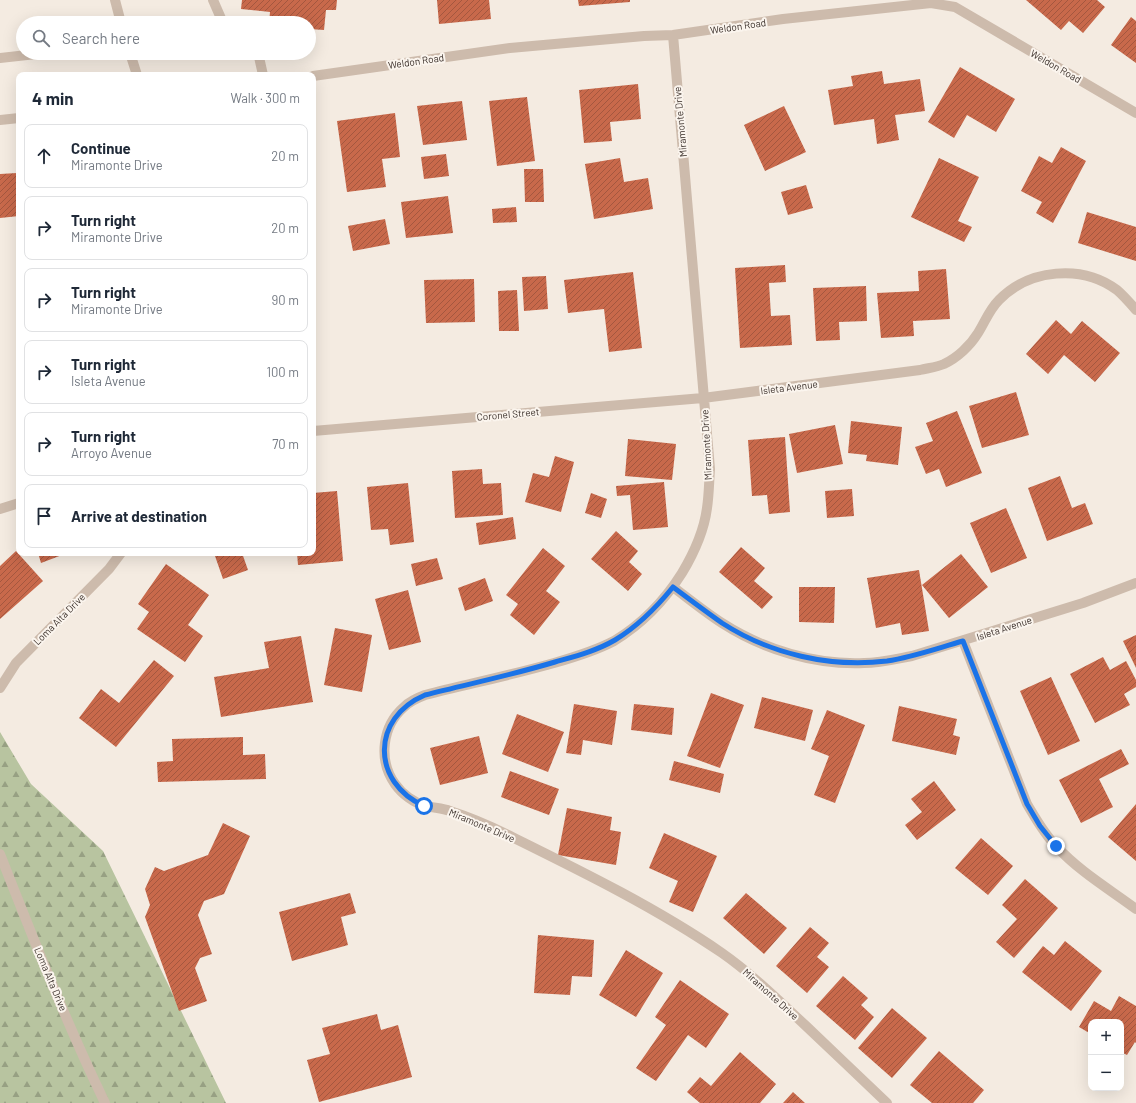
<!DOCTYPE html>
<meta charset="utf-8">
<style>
:root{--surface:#fff;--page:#f6f6f7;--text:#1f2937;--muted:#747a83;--line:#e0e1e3}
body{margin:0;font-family:Barlow,sans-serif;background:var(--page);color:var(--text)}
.controls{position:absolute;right:12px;bottom:12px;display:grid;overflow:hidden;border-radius:8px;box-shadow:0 4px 16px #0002}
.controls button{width:36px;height:36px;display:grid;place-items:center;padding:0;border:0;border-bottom:1px solid var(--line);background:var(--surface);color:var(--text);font:20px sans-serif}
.stop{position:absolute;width:12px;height:12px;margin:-9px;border:3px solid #1a73e8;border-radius:50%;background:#fff}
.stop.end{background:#1a73e8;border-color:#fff;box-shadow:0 1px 4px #0008}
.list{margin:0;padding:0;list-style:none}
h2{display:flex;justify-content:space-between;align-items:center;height:52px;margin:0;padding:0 16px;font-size:17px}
h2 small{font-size:13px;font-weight:400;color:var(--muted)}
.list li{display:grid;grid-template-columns:26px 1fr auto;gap:12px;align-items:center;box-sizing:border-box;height:64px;margin:0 8px 8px;padding:0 8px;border:1px solid var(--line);border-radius:8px}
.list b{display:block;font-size:15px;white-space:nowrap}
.list p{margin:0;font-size:13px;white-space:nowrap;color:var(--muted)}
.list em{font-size:13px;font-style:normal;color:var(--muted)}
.icon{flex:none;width:22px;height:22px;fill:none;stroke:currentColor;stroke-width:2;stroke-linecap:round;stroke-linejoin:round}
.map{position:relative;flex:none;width:1136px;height:1103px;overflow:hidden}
.search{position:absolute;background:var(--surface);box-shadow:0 4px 16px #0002;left:16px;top:16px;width:300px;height:44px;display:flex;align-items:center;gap:10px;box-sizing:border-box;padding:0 14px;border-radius:22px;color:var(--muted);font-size:15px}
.panel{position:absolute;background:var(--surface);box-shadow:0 4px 16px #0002;left:16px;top:72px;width:300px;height:484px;border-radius:8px}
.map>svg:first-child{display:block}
</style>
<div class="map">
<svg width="1136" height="1103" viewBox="0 0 1136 1103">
<defs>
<pattern id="forest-firs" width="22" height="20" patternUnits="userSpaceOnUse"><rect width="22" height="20" fill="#b8c4a0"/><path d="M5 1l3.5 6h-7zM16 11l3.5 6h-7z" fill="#97a083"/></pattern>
<pattern id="building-hatch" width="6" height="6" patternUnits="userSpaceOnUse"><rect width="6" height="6" fill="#c8694b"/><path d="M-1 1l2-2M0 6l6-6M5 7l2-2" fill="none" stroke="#a4573f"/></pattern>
</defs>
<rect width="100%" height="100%" fill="#f4ebe1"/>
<path fill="url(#forest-firs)" d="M0 732 31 784 103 851 226 1103H0Z"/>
<path fill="url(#building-hatch)" d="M242 0H337L336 10H326L324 30 309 29V23H269L270 12 241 9Z
M437 0H489L491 19 439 24Z
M578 0H630V2L579 6Z
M1026 0H1097L1105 7 1083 33 1069 21 1061 30Z
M1131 17 1136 21V63L1111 45Z
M960 67 1015 99 996 132 967 115 954 138 928 122Z
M882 71 884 84 920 79 925 111 895 115 899 140 877 144 874 119 834 125 828 90 853 86 851 76Z
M638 84 641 119 610 122 612 141 584 143 579 90Z
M527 97 535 161 497 166 489 101Z
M462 101 467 140 423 145 417 106Z
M784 106 806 152 765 171 744 125Z
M395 113 400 157 382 159 386 187 347 192 337 121Z
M1061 147 1086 161 1053 223 1036 213 1042 202 1021 191 1039 156 1052 163Z
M446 154 449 176 424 179 421 157Z
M620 158 624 182 648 178 653 209 594 219 585 164Z
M939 158 979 177 958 221 972 227 964 242 911 217Z
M524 169H543L544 202H525Z
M17 173 19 216 0 218V174Z
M806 185 813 208 788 215 781 192Z
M448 196 453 233 406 238 401 202Z
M516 207 517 222 493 223 492 209Z
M1087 212 1136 227V261L1078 243Z
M385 219 390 244 353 251 348 226Z
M785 265 786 282 769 283 771 316 790 315 792 345 740 348 735 268Z
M946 269 950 319 913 321 914 336 881 338 877 293 919 291 918 271Z
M633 272 642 348 609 352 604 309 568 313 564 280Z
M546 276 548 309 524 311 522 277Z
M474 279 475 322 426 323 424 280Z
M866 286 867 321 839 322 840 340 816 341 813 288Z
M517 290 519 331H499L498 291Z
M1056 320 1071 334 1082 321 1120 353 1095 382 1064 355 1048 374 1026 354Z
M1016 392 1029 435 982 448 969 406Z
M957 411 982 473 946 487 939 469 926 474 915 447 933 441 926 423Z
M851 421 902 427 898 465 866 461 867 455 848 453Z
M835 425 843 464 797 473 789 434Z
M785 437 790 512 769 514 767 495 752 496 748 440Z
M628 439 676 444 672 480 625 476Z
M555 456 574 462 561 512 525 502 533 473 549 477Z
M482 469 483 484 501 483 503 515 455 518 452 471Z
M1060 476 1072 508 1085 503 1093 524 1047 541 1028 488Z
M664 482 668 527 633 530 630 495 617 496 616 486Z
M408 483 414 542 390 545 388 529 371 530 367 487Z
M852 489 854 516 827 518 825 491Z
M337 491 343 561 298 565 297 553H313V493Z
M591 493 607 499 601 518 585 513Z
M1006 508 1027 558 991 573 970 523Z
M513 517 516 539 479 545 476 523Z
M616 531 638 551 629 562 642 574 628 591 591 559Z
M741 547 765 568 754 581 773 597 762 609 719 572Z
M543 548 565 566 546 591 560 602 534 635 510 615 518 604 506 595Z
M16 551 43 581 0 619V566Z
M38 553H61L62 555 41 563Z
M223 553H242L248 570 223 579 215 556Z
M961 554 988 587 949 618 922 585Z
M437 558 443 579 416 586 411 564Z
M166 564 209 595 188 625 203 636 185 662 137 629 149 612 138 604Z
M919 570 929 631 902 635 900 623 876 628 867 578Z
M485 578 493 601 465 611 458 588Z
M799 587H835L834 623 799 622Z
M408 590 421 642 389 650 375 599Z
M335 628 372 635 362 692 324 685Z
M1136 635V668L1123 641Z
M301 636 313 702 221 717 214 677 269 668 264 642Z
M1103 657 1110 670 1126 661 1136 680V687L1124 694 1130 705 1095 723 1070 674Z
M154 660 174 676 116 747 79 718 101 689 119 703Z
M1051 677 1080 741 1048 755 1020 691Z
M711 693 744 705 720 768 687 756Z
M762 697 813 710 805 741 754 728Z
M574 704 617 711 612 745 583 740 581 755 566 753Z
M634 704 674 708 672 735 631 730Z
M899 706 957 719 953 735 960 737 956 755 892 741Z
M827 710 865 725 835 803 814 795 829 756 811 749Z
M517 714 564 732 548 772 502 754Z
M479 736 488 773 440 785 430 748Z
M243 737V755L265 754 266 779 158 782 157 762 173 761 172 739Z
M1121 749 1129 764 1099 779 1113 807 1081 823 1059 780Z
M674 761 724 774 720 793 669 780Z
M510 771 559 789 549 815 501 797Z
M934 781 956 810 917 840 905 825 922 812 911 799Z
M1136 804V861L1108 837Z
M567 808 612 817 610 830 621 832 616 865 558 855Z
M223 823 250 836 224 894 204 901 198 915 212 954 200 958 195 968 207 1001 179 1011 145 917 150 905 145 889 155 867 164 871 208 855Z
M664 833 717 856 693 912 669 902 678 881 649 868Z
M981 838 1013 866 988 895 955 868Z
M1025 879 1058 908 1014 958 996 942 1017 919 1002 905Z
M350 893 356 913 341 917 348 945 292 961 279 912Z
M746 893 787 928 764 954 723 918Z
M810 927 829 943 817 957 829 967 807 993 776 966Z
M538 935 594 940 592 977 572 976 570 995 534 993Z
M1065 941 1102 971 1071 1011 1022 972 1043 946 1054 955Z
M626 950 663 973 636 1017 599 995Z
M843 976 868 998 861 1005 874 1017 855 1040 816 1006Z
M680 980 729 1014 706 1048 688 1035 656 1081 636 1068 666 1025 655 1017Z
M1119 996 1136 1006V1043L1135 1042 1127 1055 1121 1052V1022H1091V1034L1079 1027 1094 1001 1111 1011Z
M892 1008 927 1038 892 1078 858 1048Z
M377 1014 381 1030 398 1025 412 1077 319 1102 307 1060 330 1054 322 1028Z
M939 1051 984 1090 973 1103H932L910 1085Z
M740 1052 776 1084 760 1103H700L687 1092 700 1077 711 1086Z
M793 1092 805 1103H783Z"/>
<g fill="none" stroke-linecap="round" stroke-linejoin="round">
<path stroke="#cdbbac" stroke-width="10" d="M213 0 223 23
M255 53 259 57 263 75
M0 58 45 53
M0 509 19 503"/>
<path stroke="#cdbbac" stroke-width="10" d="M115 0 121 23
M673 35 710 469C709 482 709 495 707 508 704 531 694 553 682 573 665 600 642 624 614 641 595 651 575 657 554 663 512 675 468 684 425 695 417 698 410 701 404 707 382 726 378 760 395 784 402 794 414 803 426 806 434 808 443 808 450 811 469 817 488 825 506 834 579 870 655 907 722 953 752 974 778 1000 805 1025 832 1051 860 1077 887 1103
M130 53 137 75
M313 76 510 48 644 36 673 35 783 19 931 3 955 7 1136 113
M0 120 19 118
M313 431 703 398 920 370C928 368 937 367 944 364 957 358 970 346 978 333 985 322 989 310 999 300 1029 269 1082 264 1117 290 1124 296 1130 303 1136 310
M673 587C689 599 705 612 722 623 764 650 815 665 864 663 880 663 896 659 912 656L1083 603 1136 583
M963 641 1027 804C1036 819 1044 834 1057 847 1079 871 1109 889 1136 909
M0 688 16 663 109 569 121 553
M0 854C33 938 66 1022 105 1103"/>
</g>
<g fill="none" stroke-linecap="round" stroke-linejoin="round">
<path stroke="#1a73e8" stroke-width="5" d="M424 806C371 782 371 718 425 695 468 684 512 675 555 662 576 656 596 651 615 640 638 626 656 608 673 587 689 599 705 611 722 623 770 654 830 668 887 661 913 657 938 648 963 641L1027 804 1040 826 1056 846"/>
</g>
<g text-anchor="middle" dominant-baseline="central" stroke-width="4" stroke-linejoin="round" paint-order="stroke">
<g font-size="10" fill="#3b302b" stroke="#fbf5ee">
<text transform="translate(738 26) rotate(-8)">Weldon Road</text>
<text transform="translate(416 61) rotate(-8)">Weldon Road</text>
<text transform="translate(1056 66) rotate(30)">Weldon Road</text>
<text transform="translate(680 122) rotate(-95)">Miramonte Drive</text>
<text transform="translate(789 387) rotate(-7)">Isleta Avenue</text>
<text transform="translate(508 414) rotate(-5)">Coronel Street</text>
<text transform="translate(706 445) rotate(-93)">Miramonte Drive</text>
<text transform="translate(59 619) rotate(-45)">Loma Alta Drive</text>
<text transform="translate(1004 628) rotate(-18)">Isleta Avenue</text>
<text transform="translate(482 825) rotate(23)">Miramonte Drive</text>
<text transform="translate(51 979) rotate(67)">Loma Alta Drive</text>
<text transform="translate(771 994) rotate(42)">Miramonte Drive</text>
</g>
</g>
</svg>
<div class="controls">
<button>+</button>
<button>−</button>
</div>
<div class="stop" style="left:424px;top:806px"></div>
<div class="stop end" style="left:1056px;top:846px"></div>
<div class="search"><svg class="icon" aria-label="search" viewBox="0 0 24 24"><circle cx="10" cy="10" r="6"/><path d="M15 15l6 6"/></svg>Search here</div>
<section class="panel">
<h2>4 min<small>Walk · 300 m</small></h2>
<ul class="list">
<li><svg class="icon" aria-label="ahead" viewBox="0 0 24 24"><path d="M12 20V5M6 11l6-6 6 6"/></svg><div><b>Continue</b><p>Miramonte Drive</p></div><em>20 m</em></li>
<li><svg class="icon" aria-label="right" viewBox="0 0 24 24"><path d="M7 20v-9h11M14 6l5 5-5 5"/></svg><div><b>Turn right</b><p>Miramonte Drive</p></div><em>20 m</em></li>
<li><svg class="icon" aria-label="right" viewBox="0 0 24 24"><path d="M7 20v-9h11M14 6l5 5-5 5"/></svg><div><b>Turn right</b><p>Miramonte Drive</p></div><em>90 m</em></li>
<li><svg class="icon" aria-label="right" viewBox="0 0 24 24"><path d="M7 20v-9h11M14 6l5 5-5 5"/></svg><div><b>Turn right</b><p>Isleta Avenue</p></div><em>100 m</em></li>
<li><svg class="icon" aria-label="right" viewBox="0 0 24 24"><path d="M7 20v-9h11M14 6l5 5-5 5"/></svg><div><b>Turn right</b><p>Arroyo Avenue</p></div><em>70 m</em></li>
<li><svg class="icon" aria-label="arrive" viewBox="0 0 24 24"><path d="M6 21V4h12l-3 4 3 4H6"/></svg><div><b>Arrive at destination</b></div></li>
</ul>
</section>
</div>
